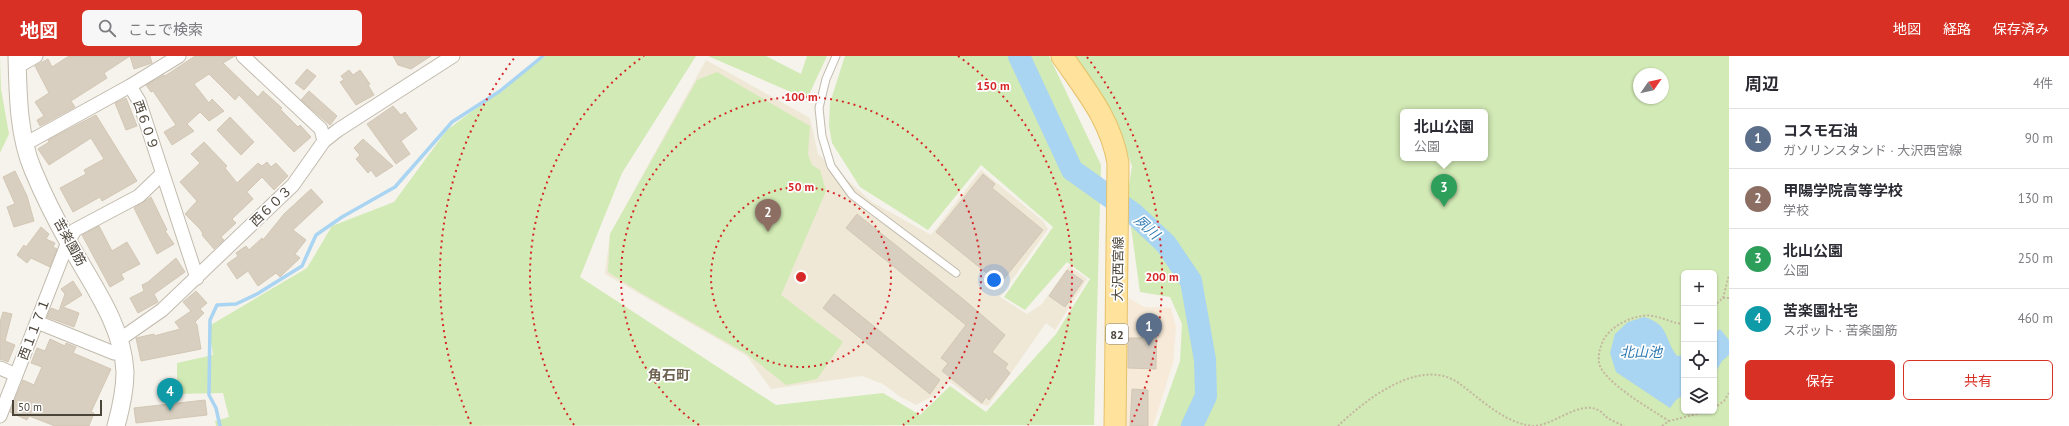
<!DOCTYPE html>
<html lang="ja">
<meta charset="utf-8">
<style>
:root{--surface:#fff;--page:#f7f7f7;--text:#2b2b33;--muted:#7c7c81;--line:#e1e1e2;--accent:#d93025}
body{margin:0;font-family:"PT Sans","Noto Sans JP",sans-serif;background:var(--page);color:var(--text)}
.controls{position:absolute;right:12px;bottom:12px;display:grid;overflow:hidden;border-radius:6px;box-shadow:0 1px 3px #0004}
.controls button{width:36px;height:36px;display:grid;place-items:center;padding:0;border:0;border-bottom:1px solid var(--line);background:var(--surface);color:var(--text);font:20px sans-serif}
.compass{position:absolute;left:1633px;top:12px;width:36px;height:36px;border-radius:50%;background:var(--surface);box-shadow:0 1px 3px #0004;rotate:56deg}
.scale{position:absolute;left:12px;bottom:10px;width:90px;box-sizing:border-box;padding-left:4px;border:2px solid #4b4439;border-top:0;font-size:11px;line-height:14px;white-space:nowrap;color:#4b4439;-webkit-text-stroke:3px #fff;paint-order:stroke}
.you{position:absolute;left:994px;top:224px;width:14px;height:14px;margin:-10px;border:3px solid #fff;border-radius:50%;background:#1a73e8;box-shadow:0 0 0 6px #1a73e833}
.badge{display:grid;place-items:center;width:26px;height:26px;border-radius:50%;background:var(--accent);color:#fff;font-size:13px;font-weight:700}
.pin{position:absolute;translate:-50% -33px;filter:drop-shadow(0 1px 2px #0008)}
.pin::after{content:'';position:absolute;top:21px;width:14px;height:12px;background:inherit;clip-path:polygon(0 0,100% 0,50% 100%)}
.popup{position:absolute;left:1400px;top:53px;width:88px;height:52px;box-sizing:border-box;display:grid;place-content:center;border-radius:6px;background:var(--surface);filter:drop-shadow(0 1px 3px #0005);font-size:13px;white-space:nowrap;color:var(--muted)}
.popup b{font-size:15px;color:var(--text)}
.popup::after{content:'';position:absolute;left:50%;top:100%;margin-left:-8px;border:8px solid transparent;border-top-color:var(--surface)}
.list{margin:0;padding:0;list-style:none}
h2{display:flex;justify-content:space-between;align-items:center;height:52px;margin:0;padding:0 16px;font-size:17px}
h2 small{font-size:13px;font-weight:400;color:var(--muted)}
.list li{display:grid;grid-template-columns:26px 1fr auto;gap:12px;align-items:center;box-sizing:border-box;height:60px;padding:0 16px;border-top:1px solid var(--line)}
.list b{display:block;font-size:15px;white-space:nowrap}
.list p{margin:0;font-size:13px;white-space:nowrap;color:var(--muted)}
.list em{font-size:13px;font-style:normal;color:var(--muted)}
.actions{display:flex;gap:8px;padding:12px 16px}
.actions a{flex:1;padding:9px 0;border:1px solid var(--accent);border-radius:6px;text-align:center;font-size:14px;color:var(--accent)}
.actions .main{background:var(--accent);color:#fff}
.icon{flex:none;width:22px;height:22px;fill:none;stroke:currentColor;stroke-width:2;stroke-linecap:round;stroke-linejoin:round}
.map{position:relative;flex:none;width:1729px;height:370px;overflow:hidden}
header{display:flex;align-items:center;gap:24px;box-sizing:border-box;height:56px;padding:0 20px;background:var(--accent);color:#fff}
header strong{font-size:19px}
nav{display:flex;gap:22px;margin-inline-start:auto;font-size:14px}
.search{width:280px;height:36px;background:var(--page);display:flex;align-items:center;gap:10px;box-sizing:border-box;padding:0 14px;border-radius:6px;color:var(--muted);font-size:15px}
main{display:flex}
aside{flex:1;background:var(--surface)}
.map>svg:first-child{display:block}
</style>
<header>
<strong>地図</strong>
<div class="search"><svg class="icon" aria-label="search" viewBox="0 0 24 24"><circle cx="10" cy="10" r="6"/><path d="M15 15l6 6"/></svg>ここで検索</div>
<nav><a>地図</a><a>経路</a><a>保存済み</a></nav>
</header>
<main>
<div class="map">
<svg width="1729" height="370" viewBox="0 0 1729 370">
<rect width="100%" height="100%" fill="#f6f3ec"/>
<path fill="#f7ead8" d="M1124 239 1144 251 1171 252 1176 272 1173 307 1153 370H1123Z"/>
<path fill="#efe8d6" d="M706 4 810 62 818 98 872 146 931 179 981 114 1043 165 1048 173 1000 241 1027 258 1042 248 1069 210 1087 223 1055 274 1046 267 988 350 980 348 949 325 944 332 933 340 916 349 899 340 883 328 862 320 771 333 747 300 605 218 610 178Z"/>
<path fill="#d2eab5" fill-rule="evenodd" d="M0 0 1 33 9 78 0 97Z
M546 0H696L622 117 580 221 776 349 883 337 920 359 950 330 986 356 1056 278 1090 223 1067 206 1025 254 1004 241 1053 171 981 109 928 174 860 131 832 87 829 70 830 47 843 6 845 0H1049L1101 109 1094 369 216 370 215 365 229 361 223 337 177 338V307L213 299 209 270 307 212 332 170 394 146 447 74Z
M708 0H766L801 18 807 0H827L807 43Z
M1072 0H1729V370H1157L1180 305 1182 268 1170 241 1140 236 1127 142 1132 110 1113 61ZM1639 18H1663V42H1639ZM1403 56H1485V102H1403ZM1684 217H1714V355H1684Z
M717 16 810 70 808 98 812 109 820 114 826 135 781 239 843 286 817 323 786 329 747 298 641 237 608 216 610 178 697 24Z"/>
<path fill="#a9d4f2" d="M1644 261C1670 269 1663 281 1677 300L1684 299V338L1676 344 1670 352 1616 316 1610 297 1615 278 1628 266Z
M1720 273 1729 284V299L1722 305 1714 319V278Z"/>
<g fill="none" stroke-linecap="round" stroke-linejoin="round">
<path stroke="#a9d4f2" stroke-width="3.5" d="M220 370 216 352 209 339 210 264 217 249 236 248 257 238 302 210 316 179 342 161 395 131 452 66 500 35 543 0"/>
<path stroke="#a9d4f2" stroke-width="22" d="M1019 0 1072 114 1134 158 1166 188 1191 225 1205 304 1206 340 1192 370"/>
</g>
<path fill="#d8cfc1" stroke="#d3c7b4" d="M69 0H150L152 7 134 13 130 0 104 17 107 22 71 45 75 51 40 70 37 64 44 60 35 46 49 37 35 10 48 3 52 11Z
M195 0H235L223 7 258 41 263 35 282 52 280 53 298 71 300 69 311 81 294 96 239 39 235 44 209 18 194 28 209 47 212 43 224 55 209 65 200 56 187 68 194 75 172 89 164 76 176 69 153 35 151 36 146 29 164 19 165 20Z
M393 0H431L411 13 398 9Z
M307 13 316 20 304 34 295 27Z
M349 14 353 19 360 14 370 28 368 29 374 39 356 49 340 26 344 24 341 20Z
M309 35 337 60 330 69 301 44Z
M126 42 137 70 126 74 115 47Z
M393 50 401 59 405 56 417 73 401 85 410 98 396 108 367 68Z
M96 59 137 125 102 145 100 141 73 156 60 132 86 118 84 114 104 103 91 82 49 109 38 93 49 86 48 84Z
M230 61 254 86 241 99 217 74Z
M363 83 393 110 376 121 371 114 368 117 356 103 360 99 354 92Z
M204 86 227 110 225 112 237 127 258 107 262 110 267 106 271 111 276 107 288 120 274 134 262 121 247 136 253 143 232 163 236 167 221 181 224 184 214 193 202 179 203 178 200 173 185 158 197 145 180 126 200 107 191 98Z
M15 115 27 140 34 165 14 171 7 151 15 148 3 121Z
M983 118 995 128 992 132 1043 174 1000 228 936 176Z
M311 133 323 146 293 174 306 184 295 198 300 202 280 221 276 217 258 230 248 215 237 223 227 208 238 200 236 197 246 190 249 194 262 182 263 184 284 158Z
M151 141 167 174 165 175 174 188 157 198 134 152Z
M857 158 963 243 1005 279 992 296 1008 308 1005 312 1010 317 989 344 986 341 982 347 942 315 948 307 941 302 966 269 846 172Z
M99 170 112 195 127 186 140 208 121 218 124 223 110 231 82 179Z
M41 171 49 178 46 183 55 187 53 191 57 193 50 211 31 202 27 207 17 199 24 189 26 191Z
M176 202 185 216 154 238 158 246 138 257 130 242 144 235 142 229 148 226Z
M1067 214 1083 225 1065 251 1049 240Z
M73 225 82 239 63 251 79 257 74 271 47 261 51 252 59 255 65 238 61 233Z
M196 235 207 247 200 253 204 257 195 266 197 269 201 293 141 305 136 282 154 278V280L180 273 175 266 191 255 183 246Z
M834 238 940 324 930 338 823 252Z
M3 256 12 258 5 285 15 289 8 306 0 303V266Z
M1157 260 1156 313 1128 312V282H1142V261Z
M50 283 65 290 66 287 76 291 73 297 111 313 91 356 94 357 89 370H55L29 360 27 364 10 356 23 324 34 329 42 311 31 307 37 292 45 295Z
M1132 333 1148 334V370H1130Z
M205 344 207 359 136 367 134 352Z"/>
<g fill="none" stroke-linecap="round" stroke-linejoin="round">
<defs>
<path id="service" d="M836 0 826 23 819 52 822 80 831 110 852 139 956 217"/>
<path id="minor" d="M17 11 36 0
M130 30 179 0
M324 85 338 74 453 0
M25 88 130 30 139 45 197 222
M37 266 114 297 122 296
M119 284 162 254 293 129 324 85 321 73 243 0
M0 312 16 319
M0 360 68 186 75 174 139 140 162 118"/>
<path id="tertiary" d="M17 0C18 37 18 79 33 114 43 138 56 164 69 187 91 227 123 269 125 316 125 335 121 352 116 370"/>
<path id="primary" d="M1062 0C1086 35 1111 64 1118 107L1115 370"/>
</defs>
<use href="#service" stroke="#c2bbae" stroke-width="9"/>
<use href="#minor" stroke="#c2bbae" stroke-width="15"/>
<use href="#tertiary" stroke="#c2bbae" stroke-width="19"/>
<use href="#primary" stroke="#e6c16a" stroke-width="23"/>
<path stroke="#c4b79f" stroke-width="2" stroke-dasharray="2 2" stroke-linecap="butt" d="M1723 242H1729
M1714 250 1723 242 1729 219
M1714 352 1724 345 1729 337
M1669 365C1652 354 1603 326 1599 307 1598 298 1600 291 1604 283 1611 271 1628 262 1642 260 1657 257 1671 268 1684 268
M1338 370C1365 344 1421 299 1460 328 1482 344 1503 366 1532 370 1554 370 1579 344 1598 354 1601 355 1603 358 1605 360 1610 364 1618 367 1624 370
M1662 370 1669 365 1708 355"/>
<use href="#service" stroke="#fff" stroke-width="7"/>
<use href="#minor" stroke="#fff" stroke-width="13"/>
<use href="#tertiary" stroke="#fff" stroke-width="17"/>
<use href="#primary" stroke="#ffe39c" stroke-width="21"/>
</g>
<g fill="none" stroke="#d62828" stroke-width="2" stroke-dasharray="2 4">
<circle cx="801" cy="221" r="90"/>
<path d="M699 369A180 180 0 1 1 903 369"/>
<path d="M574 369A271 271 0 0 1 644 0M958 0A271 271 0 0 1 1028 369"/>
<path d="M471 368A361 361 0 0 1 515 1M1087 1A361 361 0 0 1 1131 368"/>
</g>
<g text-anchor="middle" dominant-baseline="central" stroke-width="3.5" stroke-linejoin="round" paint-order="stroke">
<rect fill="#fff" stroke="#817c74" stroke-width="1" x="1106" y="268" width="22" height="20" rx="3"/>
<g font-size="12" font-weight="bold" fill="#4b4439">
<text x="1117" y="278">82</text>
</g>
<g font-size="13" fill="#4b4439" stroke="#fff">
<text transform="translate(146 69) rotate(71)">西６０９</text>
<text transform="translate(271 150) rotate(-44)">西６０３</text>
<text transform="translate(70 186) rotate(61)">苦楽園筋</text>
<text transform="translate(1118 213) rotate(-89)">大沢西宮線</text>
<text transform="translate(34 273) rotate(-69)">西１１７１</text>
</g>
<g font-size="14" font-style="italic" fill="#2e7ab2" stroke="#fff">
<text transform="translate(1147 171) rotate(42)">夙川</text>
<text x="1641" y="296">北山池</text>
</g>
<g font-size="14" font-weight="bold" fill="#6e6250" stroke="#fff">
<text x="669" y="319">角石町</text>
</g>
</g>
<circle cx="801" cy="221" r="6" fill="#d62828" stroke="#fff" stroke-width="2"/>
<g font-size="12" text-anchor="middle" font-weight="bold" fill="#d62828" stroke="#fff" stroke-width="3.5" stroke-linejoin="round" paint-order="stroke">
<text x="993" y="34">150 m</text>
<text x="801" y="45">100 m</text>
<text x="801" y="135">50 m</text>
<text x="1162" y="225">200 m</text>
</g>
</svg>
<div class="controls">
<button>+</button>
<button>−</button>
<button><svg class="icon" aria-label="locate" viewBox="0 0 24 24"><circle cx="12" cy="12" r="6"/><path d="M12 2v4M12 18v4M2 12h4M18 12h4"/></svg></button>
<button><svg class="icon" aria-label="layers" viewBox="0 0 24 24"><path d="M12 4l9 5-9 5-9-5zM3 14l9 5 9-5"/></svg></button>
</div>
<svg class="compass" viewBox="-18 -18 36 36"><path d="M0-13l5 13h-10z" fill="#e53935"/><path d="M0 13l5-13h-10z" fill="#7c7c81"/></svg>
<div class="scale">50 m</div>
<div class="you"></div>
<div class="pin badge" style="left:1149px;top:290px;background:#5c6f8a">1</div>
<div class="pin badge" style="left:768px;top:176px;background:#8d6e63">2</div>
<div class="pin badge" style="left:1444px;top:151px;background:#2e9e5b">3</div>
<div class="popup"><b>北山公園</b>公園</div>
<div class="pin badge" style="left:170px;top:355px;background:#0f9aa8">4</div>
</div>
<aside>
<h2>周辺<small>4件</small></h2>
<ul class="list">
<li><span class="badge" style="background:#5c6f8a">1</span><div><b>コスモ石油</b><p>ガソリンスタンド · 大沢西宮線</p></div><em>90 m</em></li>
<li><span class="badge" style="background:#8d6e63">2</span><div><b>甲陽学院高等学校</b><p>学校</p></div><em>130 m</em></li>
<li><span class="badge" style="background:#2e9e5b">3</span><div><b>北山公園</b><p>公園</p></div><em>250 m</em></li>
<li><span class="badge" style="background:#0f9aa8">4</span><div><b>苦楽園社宅</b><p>スポット · 苦楽園筋</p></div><em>460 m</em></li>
</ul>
<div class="actions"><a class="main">保存</a><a>共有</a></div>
</aside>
</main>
